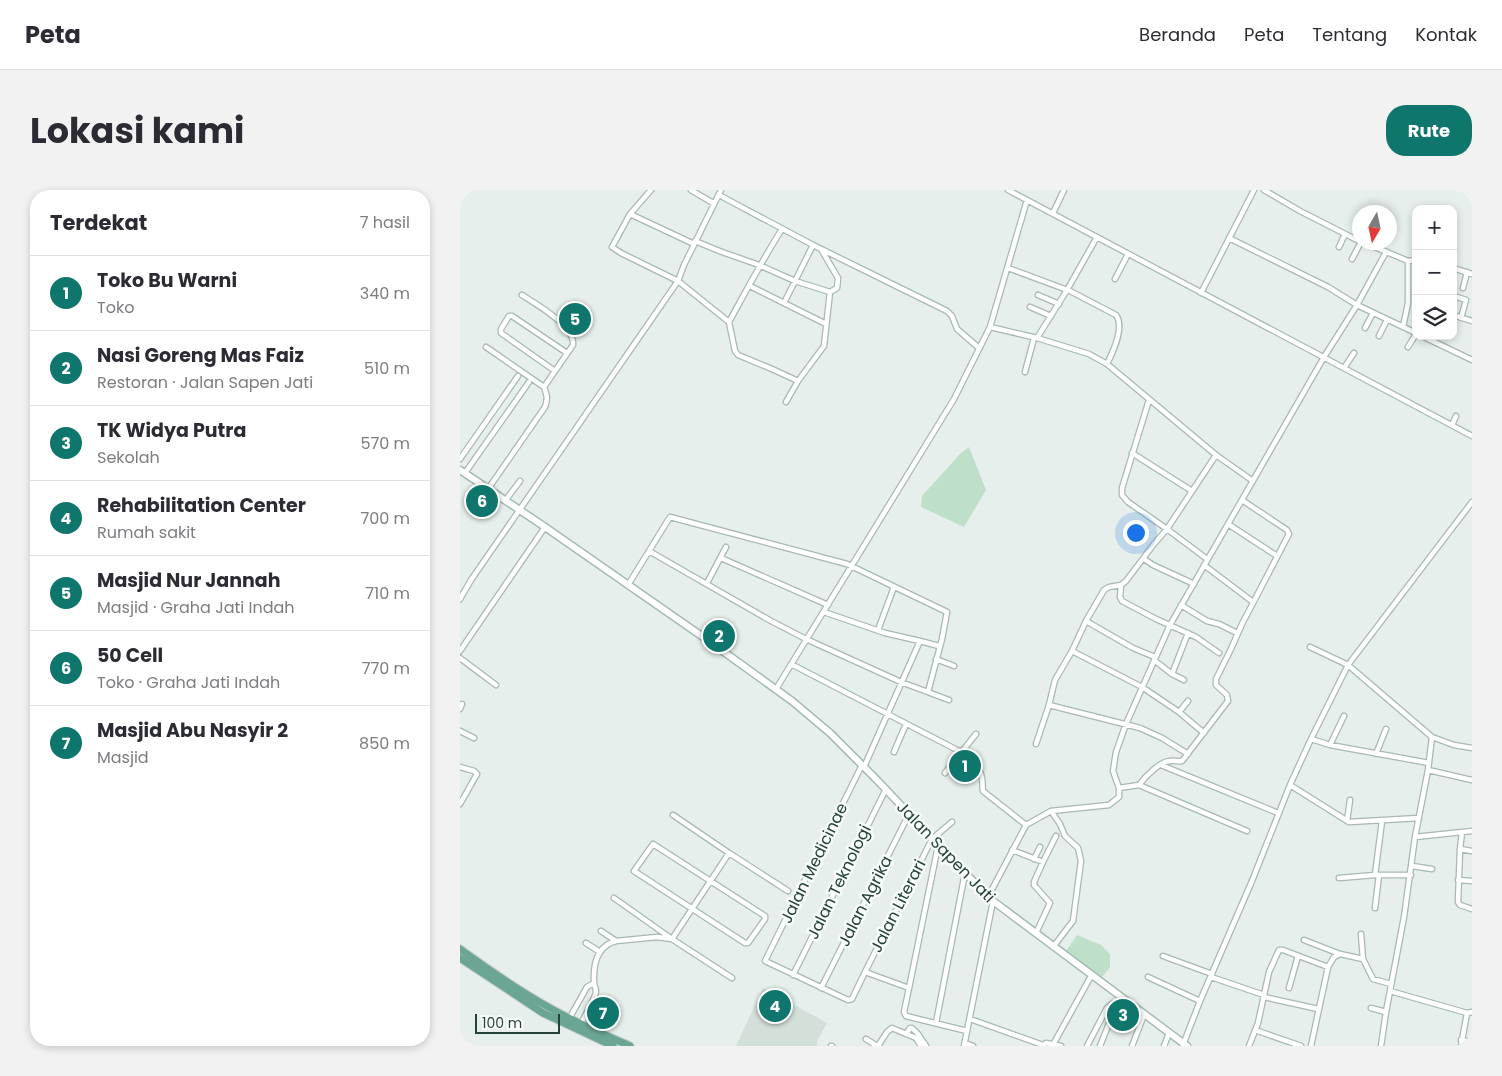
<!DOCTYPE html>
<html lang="id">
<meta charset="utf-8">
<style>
:root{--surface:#fff;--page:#f2f2f3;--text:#2b2b33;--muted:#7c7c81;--line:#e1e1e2;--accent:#0f766e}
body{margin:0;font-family:Poppins,sans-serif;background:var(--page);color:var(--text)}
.controls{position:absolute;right:15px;top:15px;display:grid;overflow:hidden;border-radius:10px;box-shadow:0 2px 8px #0003}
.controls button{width:45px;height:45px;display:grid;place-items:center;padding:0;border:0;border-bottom:1px solid var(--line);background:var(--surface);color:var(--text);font:25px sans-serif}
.compass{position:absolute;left:892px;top:15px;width:45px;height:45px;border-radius:50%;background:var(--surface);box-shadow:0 2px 8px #0003;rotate:189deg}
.scale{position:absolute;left:15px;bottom:12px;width:85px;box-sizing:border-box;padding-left:5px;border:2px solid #24423a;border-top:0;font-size:14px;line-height:18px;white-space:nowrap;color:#24423a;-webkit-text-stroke:4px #f7fbf9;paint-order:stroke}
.you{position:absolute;left:675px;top:342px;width:18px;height:18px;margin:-12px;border:4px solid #fff;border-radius:50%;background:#1a73e8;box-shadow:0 0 0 8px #1a73e833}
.badge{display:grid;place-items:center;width:32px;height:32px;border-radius:50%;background:var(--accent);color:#fff;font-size:16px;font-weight:700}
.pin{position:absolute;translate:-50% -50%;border:2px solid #fff;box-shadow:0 1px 5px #0006}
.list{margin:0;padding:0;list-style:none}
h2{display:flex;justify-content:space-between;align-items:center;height:65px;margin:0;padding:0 20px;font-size:21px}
h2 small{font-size:16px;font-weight:400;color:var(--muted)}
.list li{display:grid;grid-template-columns:32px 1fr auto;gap:15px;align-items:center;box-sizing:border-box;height:75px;padding:0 20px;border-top:1px solid var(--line)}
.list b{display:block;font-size:19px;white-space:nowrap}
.list p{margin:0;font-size:16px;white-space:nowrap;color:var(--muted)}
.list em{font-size:16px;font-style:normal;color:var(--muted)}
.icon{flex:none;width:28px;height:28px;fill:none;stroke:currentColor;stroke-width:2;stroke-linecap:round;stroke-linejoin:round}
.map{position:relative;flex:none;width:1012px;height:856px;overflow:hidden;border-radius:20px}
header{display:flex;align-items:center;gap:30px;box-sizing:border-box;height:70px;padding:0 25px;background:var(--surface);border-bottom:1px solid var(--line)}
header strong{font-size:24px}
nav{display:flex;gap:28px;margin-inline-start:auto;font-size:18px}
.intro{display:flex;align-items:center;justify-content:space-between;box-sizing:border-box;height:120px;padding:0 30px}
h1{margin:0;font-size:35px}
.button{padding:12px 22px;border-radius:20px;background:var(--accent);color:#fff;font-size:18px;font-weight:700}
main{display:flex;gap:30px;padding:0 30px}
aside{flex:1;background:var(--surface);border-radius:20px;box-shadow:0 2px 8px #0003}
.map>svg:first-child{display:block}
</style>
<header>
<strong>Peta</strong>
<nav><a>Beranda</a><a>Peta</a><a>Tentang</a><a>Kontak</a></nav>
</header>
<div class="intro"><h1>Lokasi kami</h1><a class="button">Rute</a></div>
<main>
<aside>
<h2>Terdekat<small>7 hasil</small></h2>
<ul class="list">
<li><span class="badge">1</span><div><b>Toko Bu Warni</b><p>Toko</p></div><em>340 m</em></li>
<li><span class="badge">2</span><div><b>Nasi Goreng Mas Faiz</b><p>Restoran · Jalan Sapen Jati</p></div><em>510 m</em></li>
<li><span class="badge">3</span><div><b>TK Widya Putra</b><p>Sekolah</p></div><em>570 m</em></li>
<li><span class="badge">4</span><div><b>Rehabilitation Center</b><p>Rumah sakit</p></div><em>700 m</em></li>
<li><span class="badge">5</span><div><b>Masjid Nur Jannah</b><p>Masjid · Graha Jati Indah</p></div><em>710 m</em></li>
<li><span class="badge">6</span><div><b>50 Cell</b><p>Toko · Graha Jati Indah</p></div><em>770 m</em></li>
<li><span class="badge">7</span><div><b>Masjid Abu Nasyir 2</b><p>Masjid</p></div><em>850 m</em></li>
</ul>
</aside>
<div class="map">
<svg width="1012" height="856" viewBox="0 0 1012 856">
<rect width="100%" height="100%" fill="#e6efeb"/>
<path fill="#d4dfda" d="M303 798 367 833 357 851V856H276Z"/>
<path fill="#bfe0c8" d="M509 257 526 300 504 337 461 317 462 306 500 264Z
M617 745 641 755 650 764V777L642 787 606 761Z"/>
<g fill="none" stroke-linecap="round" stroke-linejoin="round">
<defs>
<path id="street" d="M191 0 170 24 152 57 161 63 218 91 269 132 275 161 278 165 312 179 338 191
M231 0 253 13
M548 0 1012 246
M804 0 840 21 899 51
M259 5 353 55 487 121 492 126 497 139 519 158
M593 23 604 0
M170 24 234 54
M769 48 868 97 897 115 926 62
M235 51 262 62 299 75 335 91 370 102
M903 52 948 71 956 70
M879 57 885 44
M892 69 901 52
M548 78 610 101 656 125C665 137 653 162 647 174
M993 78 1012 84
M655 89 668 64
M290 96 366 134
M1003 98 1007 82
M741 103 794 0
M62 105C76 114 115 136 113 155L84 197
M578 105 599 114
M997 107 1006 110 1001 128
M324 113 353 55
M570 117 591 126
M993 125 1012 131
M269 132C286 101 303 69 322 39
M530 137 577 148 629 164 647 174 756 265 793 291
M943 137 948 113V71
M905 138 913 123
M919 146 927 130
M962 146 1012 170
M577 148 607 100 637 47
M26 157 84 197C87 205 88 209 85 217L28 299
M948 157 956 144
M884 178 894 163
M95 181 41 143V139L49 126H52L107 163
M565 182 574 148
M689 210 662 298V305L668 312 707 339 747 369
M326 212 338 191 364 156 370 102 377 98 378 88 361 59
M992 235 996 226
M672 263 732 301
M0 269 58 186
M5 283 69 192
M45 311 60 291
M768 334 817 366
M189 361 311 431 346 449 441 492 489 510
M261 368 368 415
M684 369 693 375 734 394
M744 375 793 412
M247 393 266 357
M168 395 210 327 387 374 487 422 482 449 468 502
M661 395 660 407 662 411 696 429 736 447 759 463
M0 409 11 390 218 91 224 75 261 0
M721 415 747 431 759 434 777 443
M364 422 425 443 460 451 404 577
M626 431 673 458 695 467
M418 440 434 397
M460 451 479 456
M850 457 888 475 1012 312
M0 461 85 337
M612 461 682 497 719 522 744 543
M0 468 36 495
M476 469 494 476
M694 470 712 484 724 490
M331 474 501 562C509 569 520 576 522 588 523 592 522 597 523 601L566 635
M712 484 728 443
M316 499 494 209 530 137 567 10
M589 515 680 538 702 548 728 564
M0 519 2 514
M719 522 728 511
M0 541 14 548
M851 549 870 555 969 573
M576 554 589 515 595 490 612 461 626 431 644 400 649 397 661 395 666 391 694 354 707 339 756 265
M870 555 884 526
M434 562 446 534
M916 564 926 539
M402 575 305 771 388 810 392 809 405 782 449 798 444 822 446 826 507 841
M701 575 818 623
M0 577 14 581 17 584 0 614
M968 580 1012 590
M485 583 516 544
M679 595C684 588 700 571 710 571 714 570 718 572 722 571L768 511 767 505 756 495V489L771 459 782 434 829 344 827 340 782 310
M830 595 889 632 959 628
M591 621 600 634 605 646 618 658 621 671 613 731 593 757
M213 625 269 663 328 701
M887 631 890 610
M787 641 679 595 659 598 653 581 656 562 666 534 710 435 864 167 897 115 956 143
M1002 642 1000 659 998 712 1000 715 1012 719
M955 647 1012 641
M193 654 305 726V729L288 753H285L174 681Z
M1000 659 1012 661
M552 660 583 672
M574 669 580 657
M952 676 972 679
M915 685 922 631
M879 688 915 685H951
M998 690 1012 691
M528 707 566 635 591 621 649 615 659 607V598
M154 708 212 749 272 788
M915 718 919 685
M141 741 156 751
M576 743 590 713 574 695V692L583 672 596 646
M901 744 903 769 913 789 931 794
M212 749 269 663
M844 750 880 764
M126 753 140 762
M703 766 752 784
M405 782 472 649 492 632
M333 785 426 599
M688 787 740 811
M751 787 804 805
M361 798 449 624
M449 798 478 656
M829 798 838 766
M930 801 1007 823 1012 822
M804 807 858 819
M911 818 926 822
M109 829 127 797 134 793
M510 829 583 855 586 853 601 856
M476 833 505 683
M121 834C124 827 136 807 136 801 136 798 134 796 134 793 133 775 136 756 156 751L197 747 212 749
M795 840 841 856
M446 844 450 838H452L458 844 466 856
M406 849 417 856
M1001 850 1012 852
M505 853 513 856
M594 853 631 786
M723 855 740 811 792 691 830 595 851 549 888 475 972 547 994 555 1012 558
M371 856H372
M418 856 427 842 432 838 456 848 461 856
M504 856 533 711
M627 856 647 818 652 814 654 817V821L640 856
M672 856 684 825
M704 856 709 843
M789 856 798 833 809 782 819 760H823L868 777
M851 856 868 777 874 767 880 764 903 769
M921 856 926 822 944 727 955 647 968 580 972 547
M1001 856 1007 823"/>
<path id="secondary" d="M0 280 85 337 246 449 332 511 370 543 416 589 505 683 533 711 727 856"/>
<path id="primary" d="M0 759C29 780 59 801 90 818 116 833 143 844 170 856
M0 768 83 823 153 856"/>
</defs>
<use href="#street" stroke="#a8b8b2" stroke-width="7"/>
<use href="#secondary" stroke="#a4bbb3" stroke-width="9"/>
<use href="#primary" stroke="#c2cac8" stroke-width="9"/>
<use href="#street" stroke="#fff" stroke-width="4.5"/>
<use href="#secondary" stroke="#fff" stroke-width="6"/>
<use href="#primary" stroke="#6aa596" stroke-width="7"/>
</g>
<g text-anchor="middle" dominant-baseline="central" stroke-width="5" stroke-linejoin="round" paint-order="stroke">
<g font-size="16" fill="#24423a" stroke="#f7fbf9">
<text transform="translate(486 662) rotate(46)">Jalan Sapen Jati</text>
<text transform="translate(354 673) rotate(-64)">Jalan Medicinae</text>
<text transform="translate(379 692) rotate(-64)">Jalan Teknologi</text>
<text transform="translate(405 711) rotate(-63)">Jalan Agrika</text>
<text transform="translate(438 716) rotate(-63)">Jalan Literari</text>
</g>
</g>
</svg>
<div class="controls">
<button>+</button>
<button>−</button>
<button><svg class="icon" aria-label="layers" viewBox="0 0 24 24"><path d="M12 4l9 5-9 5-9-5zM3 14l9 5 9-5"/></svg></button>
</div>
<svg class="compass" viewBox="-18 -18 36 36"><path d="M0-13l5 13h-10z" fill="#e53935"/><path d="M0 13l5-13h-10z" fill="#7c7c81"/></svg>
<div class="scale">100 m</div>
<div class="you"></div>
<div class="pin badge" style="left:505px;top:576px">1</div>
<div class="pin badge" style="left:259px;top:446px">2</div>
<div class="pin badge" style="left:663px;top:825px">3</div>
<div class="pin badge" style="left:315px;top:816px">4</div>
<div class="pin badge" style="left:115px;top:129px">5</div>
<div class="pin badge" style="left:22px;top:311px">6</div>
<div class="pin badge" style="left:143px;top:823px">7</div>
</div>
</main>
